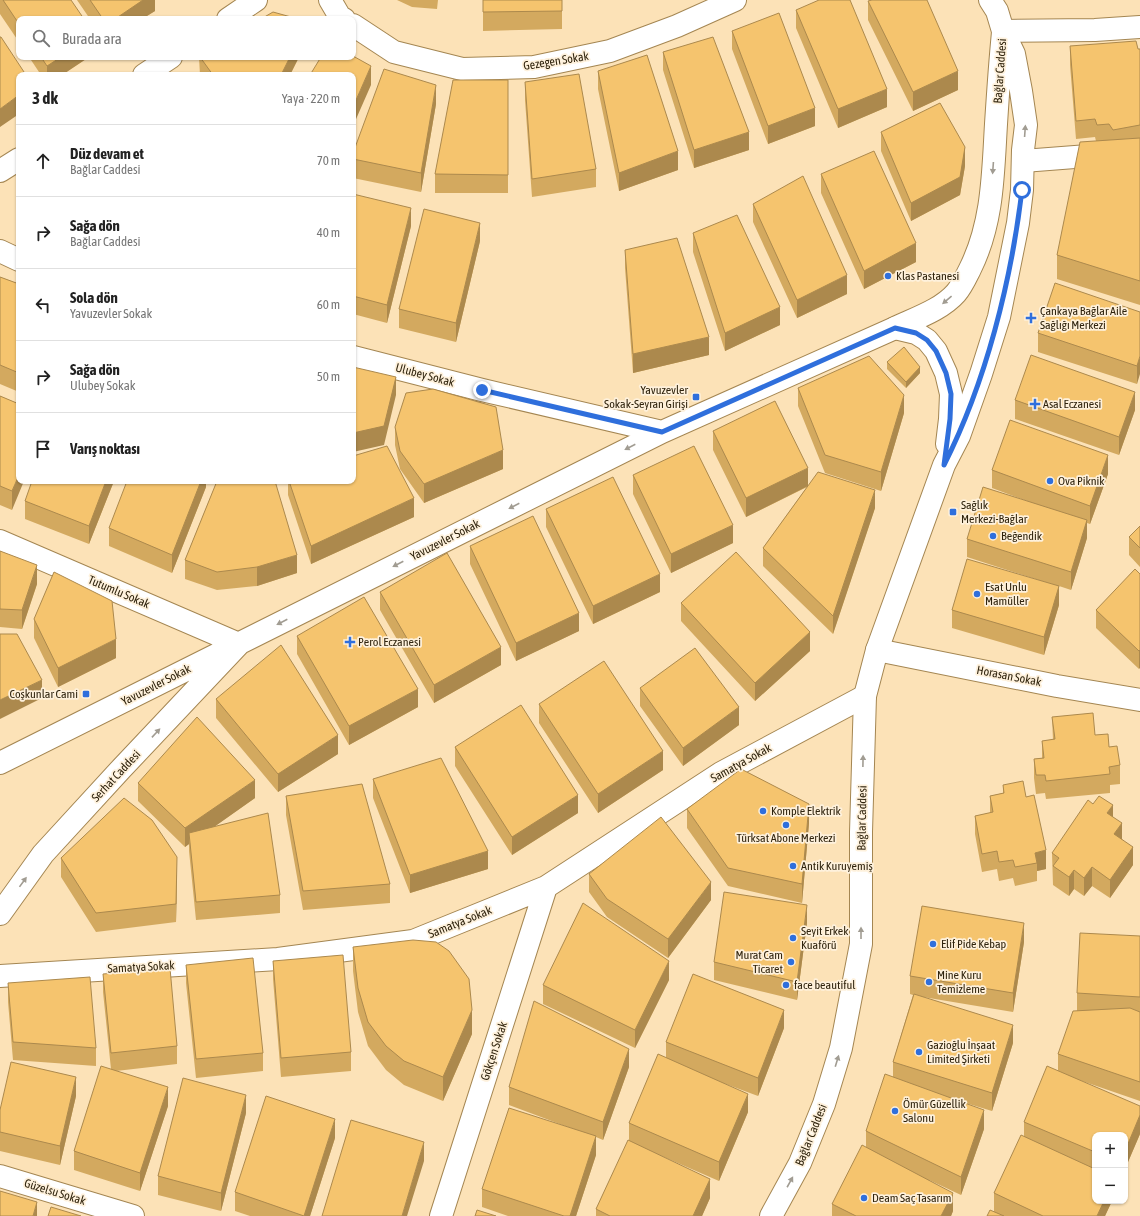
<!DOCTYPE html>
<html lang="tr">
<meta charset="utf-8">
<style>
:root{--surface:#fff;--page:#f2f2f2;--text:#222;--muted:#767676;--line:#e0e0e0}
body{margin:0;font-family:"Asap Condensed",sans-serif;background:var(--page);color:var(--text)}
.controls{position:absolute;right:12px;bottom:12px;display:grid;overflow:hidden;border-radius:8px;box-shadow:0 1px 3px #0004}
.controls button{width:36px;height:36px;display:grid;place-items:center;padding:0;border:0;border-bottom:1px solid var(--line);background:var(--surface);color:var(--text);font:20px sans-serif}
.stop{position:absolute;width:12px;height:12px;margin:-9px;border:3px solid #2f6fdc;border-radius:50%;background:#fff}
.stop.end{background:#2f6fdc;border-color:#fff;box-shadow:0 1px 4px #0008}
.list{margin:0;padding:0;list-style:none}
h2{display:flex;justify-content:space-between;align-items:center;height:52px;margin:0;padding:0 16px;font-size:17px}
h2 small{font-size:13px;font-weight:400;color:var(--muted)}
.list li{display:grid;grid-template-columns:26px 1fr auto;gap:12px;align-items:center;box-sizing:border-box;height:72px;padding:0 16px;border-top:1px solid var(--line)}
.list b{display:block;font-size:15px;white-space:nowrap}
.list p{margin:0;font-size:13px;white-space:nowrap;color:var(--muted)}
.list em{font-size:13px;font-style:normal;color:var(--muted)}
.icon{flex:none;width:22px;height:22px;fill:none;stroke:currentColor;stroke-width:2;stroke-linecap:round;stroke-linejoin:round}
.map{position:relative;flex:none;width:1140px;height:1216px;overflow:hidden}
.search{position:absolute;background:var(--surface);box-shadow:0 1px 3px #0004;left:16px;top:16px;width:340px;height:44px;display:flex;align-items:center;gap:10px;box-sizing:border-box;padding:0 14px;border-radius:8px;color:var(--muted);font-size:15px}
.panel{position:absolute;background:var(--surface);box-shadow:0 1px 3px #0004;left:16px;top:72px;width:340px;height:412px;border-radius:8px}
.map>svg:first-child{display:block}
</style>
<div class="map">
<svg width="1140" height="1216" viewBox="0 0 1140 1216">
<rect width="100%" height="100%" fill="#fce2b7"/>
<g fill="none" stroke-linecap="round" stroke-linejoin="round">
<defs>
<path id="minor" d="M330 0 340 17 344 19
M228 19 256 0
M353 25 394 52 462 69 534 67 610 51 677 26 735 0
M1003 31 1095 30 1140 27
M144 75 171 57
M1023 161 1140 152
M0 171 19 159
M0 251 19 260
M353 357 482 390 662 432
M0 541 239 644 121 769 43 854 0 914
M877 650 1057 686 1140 700
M0 763 662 432 895 328
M0 976 278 959 413 941 546 887 721 773 865 696
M0 1176 133 1216
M441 1216 546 887"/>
<path id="major" d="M895 328C916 318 941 310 956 293 962 286 966 277 970 269 993 223 993 174 996 124 998 93 1000 63 1003 32
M895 328 916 333 927 340 936 351 946 373 951 394 950 419 947 444
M771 1216 800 1163 824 1104 841 1048 861 944V832L865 696 877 650 944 465 959 436 981 374 999 317 1018 223 1022 190 1023 150 1026 125 1021 91 1014 54 1003 31 997 11 990 0"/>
</defs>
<use href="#minor" stroke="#a48652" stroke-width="24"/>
<use href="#major" stroke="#a48652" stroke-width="24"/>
<use href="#minor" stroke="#fff" stroke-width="22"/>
<use href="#major" stroke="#fff" stroke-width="22"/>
</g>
<path fill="#d3a95f" d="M0 0H71L19 19V42L0 14Z
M77 0H155V11L142 19H90Z
M397 0H438L437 9 412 7Z
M483 0H562V29L483 31Z
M868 1 958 90 913 111 868 20Z
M796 10 887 107 838 128 796 28Z
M732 31 815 126 768 144 732 49Z
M1070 46 1140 49V305L1057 279V255L1096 141 1095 137 1076 139 1070 65Z
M663 52 749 150 694 168 663 70Z
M29 57H89L62 75H41Z
M199 57H299L290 75H200Z
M598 71 678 170 619 191 598 89Z
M508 80V193H435V174Z
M525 82 596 169V187L532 197 525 100Z
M436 104 421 192 353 178V153Z
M881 132 965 166 960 195 911 221 881 151Z
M821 174 916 262 864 289 821 193Z
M353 194 411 226 387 323 353 314Z
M753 204 847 294 797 318 753 222Z
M693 233 780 325 725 351 693 252Z
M480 241 456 342 399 328V309Z
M625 250 709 355 633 373 625 268Z
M0 277 19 284V392L0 384Z
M1140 312 1137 384 1038 352V333Z
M887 362 920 373 906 388 887 369Z
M798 388 904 413 881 491 825 473 798 406Z
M0 396 19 404 12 510 0 505Z
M1015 400 1135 410 1119 455 1015 419Z
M395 427 503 469 424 503 400 469 395 445Z
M713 431 808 486 875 508 833 634 763 566V548L807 487 746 517 713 450Z
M992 470 1108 474 1090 524 1087 523V538L1071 590 1059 586V605L1044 655 952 628V610L1057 586 967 557V539L1027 501 992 488Z
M633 475 733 543 671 573 633 494Z
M114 481 89 544 25 519V501Z
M206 481V487L172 573 109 546V528Z
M217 481 297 573 257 586 217 590 185 579V560Z
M288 481H353L414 517 311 564 288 495Z
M546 509 660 592 593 624 546 527Z
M1140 526V567L1129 555V537Z
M470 546 579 631 516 661 470 564Z
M0 551 37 584 22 629 0 627Z
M1140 574 1139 669 1096 628V610Z
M380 592 501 665 434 703 380 610Z
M681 603 810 651 755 701 681 621Z
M34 619 116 658 58 687 34 638Z
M297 636 418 707 349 745 297 654Z
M640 688 739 725 683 766 640 706Z
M216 699 338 754 278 792 216 718Z
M539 704 663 770 598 813 539 723Z
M1052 717 1095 735 1109 747 1120 765V784L1110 785V793L1046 799 1045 793 1036 794 1034 778V759L1042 758V741L1053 740Z
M455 747 578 813 512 855 455 766Z
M373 779 488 869 410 893 373 798Z
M138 783 255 798 215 826 280 895V913L196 920 189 851V844L185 847 138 801Z
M1003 785 1026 797 1046 869 1037 871V881L1015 886 1013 878 999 881 997 869 982 872 975 834V816L990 813V796L1003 793Z
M286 796 390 884V903L303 910 286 815Z
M687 809 809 823 802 903 728 886 687 828Z
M1113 817 1133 865 1110 898 1092 886 1084 896 1074 889 1069 896 1053 885 1052 853Z
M61 858 177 875 176 922 96 932 61 877Z
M589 874 711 900 668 958 607 917 589 892Z
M807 923 797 1000 714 980V962Z
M1140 936V1101L1079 1080 1140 1115V1134L1125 1169V1135H1095V1201H1112L1105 1216H987L994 1211V1193L1024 1136V1122L1058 1071V1054L1077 1011V993Z
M1024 942 1013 1012 923 997 1013 1043 992 1111 959 1101 984 1129 961 1195 929 1180 953 1211 951 1216H832V1204L866 1147V1131L893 1077V1062L913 995 910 994V976Z
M353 947 472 1034 443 1101 404 1085 386 1070 368 1046 358 1012 353 971Z
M273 961 351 1052V1071L281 1077 273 979Z
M186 965 263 1053V1071L196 1078 186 983Z
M103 974 177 1046V1064L116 1071 168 1106 140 1191 74 1170V1151L111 1069 103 992Z
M669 980 635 1048 543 1004V985Z
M8 983 96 1048V1066L13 1060 8 1002Z
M784 1028 758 1096 723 1083 748 1112 719 1181 650 1151 710 1198 702 1216H596V1209L629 1140V1123L666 1058V1042Z
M629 1067 603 1140 596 1137V1155L576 1216H508L482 1207V1189L573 1129 509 1105V1087Z
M76 1096 60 1165 0 1151V1110Z
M246 1113 221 1211 158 1195V1176Z
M335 1138 310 1216H250L235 1211V1192Z"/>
<path fill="#ac894d" d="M143 0H155V11L142 19H115Z
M61 57H89L62 75H47V66Z
M290 57H299L290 75H281Z
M371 66V85L353 126V107Z
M958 71V90L913 111V92Z
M436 85V104L421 192V173Z
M887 89V107L838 128V109Z
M19 95V114L0 127V109Z
M815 108V126L768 144V126Z
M749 132V150L694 168V150Z
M965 147V166L960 195 911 221V203Z
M678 151V170L619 191V173Z
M411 208V226L387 323V305Z
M480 223V241L456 342V323Z
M916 243V262L864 289V271Z
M847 275V294L797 318V300Z
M780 307V325L725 351V333Z
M709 337V355L633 373V354Z
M1140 356V374L1137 384V366Z
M920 367V373L906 388V382Z
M396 377V395L384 445 353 452V433Z
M1135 392V410L1119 455V437Z
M904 395V413L881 491V472Z
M503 450V469L424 503V484Z
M1108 455V474L1090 524V506Z
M808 468V486L746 517V498Z
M19 475V481H24L12 510V491Z
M106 481H114L89 544V526Z
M201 481H206V487L172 573V555Z
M875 490V508L833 634V616Z
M414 498V517L311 564V546Z
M1087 520V538L1071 590V572Z
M733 525V543L671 573V554Z
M297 555V573L257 586V567Z
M37 565V584L22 629V610Z
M660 574V592L593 624V606Z
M1059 586V605L1044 655V637Z
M579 613V631L516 661V643Z
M810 632V651L755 701V683Z
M116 639V658L58 687V668Z
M501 647V665L434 703V685Z
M1140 650V668L1139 669V651Z
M42 680V698L0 719V700Z
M418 689V707L349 745V726Z
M739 707V725L683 766V748Z
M338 735V754L278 792V774Z
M663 751V770L598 813V794Z
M255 780V798L190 844 189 833V844L185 847V828Z
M578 795V813L512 855V837Z
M809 804V823L802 903V884Z
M1113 805V823L1107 813Z
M1122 823V842L1114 834Z
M1133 847V865L1110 898V880Z
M1046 850V869L1037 871V863L1035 853Z
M488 851V869L410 893V875Z
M177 857V875L176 922V904Z
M1092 867V886L1084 896V878Z
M1074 870V889L1069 896V877Z
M711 882V900L668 958V939Z
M807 905V923L797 1000V982Z
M1024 923V942L1013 1012V993Z
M669 961V980L635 1048V1030Z
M472 1010V1034L443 1101V1077Z
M784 1010V1028L758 1096V1078Z
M1013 1025V1043L992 1111V1093Z
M629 1049V1067L603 1140V1122Z
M76 1077V1096L60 1165V1146Z
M168 1087V1106L140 1191V1173Z
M748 1094V1112L719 1181V1162Z
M246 1095V1113L221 1211V1193Z
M984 1110V1129L961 1195V1177Z
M1140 1115V1134L1125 1169V1151Z
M335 1119V1138L310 1216H304Z
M596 1136V1155L576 1216H570Z
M424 1142V1161L407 1216H402Z
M710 1179V1198L702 1216H693Z
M953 1193V1211L951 1216H941Z
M1104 1201H1112L1105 1216H1097Z
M37 1202V1216H33Z"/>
<path fill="#f5c46e" stroke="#ac894d" d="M3 0H71L84 19H19V24Z
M90 0H143L115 19H103Z
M483 0H562V11L483 12Z
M819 0H850L887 89 838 109 796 10Z
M872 0H927L958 71 913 92 868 1Z
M273 12 291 17 292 19H261Z
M779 13 815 108 768 126 732 31Z
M0 37H1L26 75H19V95L0 109Z
M713 37 749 132 694 150 663 52Z
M1136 41 1138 49H1140V125L1113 130 1109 124 1097 125 1095 119 1076 121 1070 46Z
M647 55 678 151 619 173 598 71Z
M353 56 371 66 353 107V75H310L321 57H353Z
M41 57H61L47 66Z
M200 57H290L281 75H213Z
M384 69 436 85 421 173 353 159V153Z
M579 74 596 169 532 179 525 82Z
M453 80H508V175L435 174Z
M940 103 965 147 960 177 911 203 881 132Z
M1140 138V281L1057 255 1080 142Z
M874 151 916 243 864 271 821 174Z
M803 176 847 275 797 300 753 204Z
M353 194 411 208 387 305 353 296Z
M424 209 480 223 456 323 399 309Z
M737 215 780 307 725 333 693 233Z
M677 238 709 337 633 354 625 250Z
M0 277 19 284V373L0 365Z
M1055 283 1140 312V356L1137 366 1038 333Z
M904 347 920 367 906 382 887 362Z
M1031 355 1135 392 1119 437 1015 400Z
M869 356 904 395 881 472 825 455 798 388Z
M353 367 396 377 384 426 353 433Z
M433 389 496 407 503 450 424 484 400 451 395 427 406 393Z
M0 396 19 404V475L12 491 0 486Z
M775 401 808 468 746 498 713 431Z
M1010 420 1108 455 1090 506 992 470Z
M387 446 414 498 311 546 289 481H353V456Z
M694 446 733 525 671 554 633 475Z
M818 472 875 490 833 616 763 548Z
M613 477 660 574 593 606 546 509Z
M32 481H106L89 526 25 501Z
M127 481H201L172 555 109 528Z
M217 481H275L297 555 257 567 217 572 185 560Z
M983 487 1087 520 1071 572 967 539Z
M533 516 579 613 516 643 470 546Z
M1140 526V548L1129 537Z
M0 551 37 565 22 610 0 609Z
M736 552 810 632 755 683 681 603Z
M447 553 501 647 434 685 380 592Z
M967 559 1059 586 1044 637 952 610Z
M1135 569 1140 574V650L1139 651 1096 610Z
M54 572 112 601 116 639 58 668 34 619Z
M364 597 418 689 349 726 297 636Z
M0 634H17L42 680 0 700Z
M281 645 338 735 278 774 216 699Z
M695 648 739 707 683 748 640 688Z
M604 661 663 751 598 794 539 704Z
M521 705 578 795 512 837 455 747Z
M1093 713 1095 735 1108 734 1109 747 1117 746 1120 765 1109 767 1110 774 1046 781 1045 775H1036L1034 759 1044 758 1042 741 1055 739 1052 717Z
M197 717 255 780 185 828 138 783Z
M441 758 488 851 410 875 373 779Z
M741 769 809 804 802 884 728 868 687 809Z
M1023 781 1026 797 1034 795 1046 850 1035 853 1037 863 1015 867 1013 860 999 862 997 851 982 854 975 816 993 812 990 796 1004 793 1003 785Z
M362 784 390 884 303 891 286 796Z
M1099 796 1113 805 1107 813 1122 823 1114 834 1133 847 1110 880 1092 867 1084 878 1074 870 1069 877 1053 866 1059 858 1052 853 1088 800 1093 804Z
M124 798 152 820 177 857 176 904 96 913 61 858Z
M268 813 280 895 196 902 189 833Z
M661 817 711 882 668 939 607 899 589 874Z
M724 892 807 905 797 982 714 962Z
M583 903 669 961 635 1030 543 985Z
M922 906 1024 923 1013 993 910 976Z
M1080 933 1140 936V997L1077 993Z
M413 940 436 942 449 951 469 979 472 1010 443 1077 404 1061 386 1046 368 1022 358 988 353 947Z
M343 955 351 1052 281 1058 273 961Z
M253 958 263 1053 196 1059 186 965Z
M170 968 177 1046 111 1053 103 974Z
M693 974 784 1010 758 1078 666 1042Z
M90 977 96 1048 13 1042 8 983Z
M914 994 1013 1025 992 1093 893 1062Z
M534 1001 629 1049 603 1122 509 1087Z
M1130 1008 1140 1012V1082L1058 1054 1073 1011Z
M658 1054 748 1094 719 1162 629 1123Z
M11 1062 76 1077 60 1146 0 1132V1110Z
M101 1066 168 1087 140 1173 74 1151Z
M1047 1066 1140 1106V1115L1125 1151V1135H1095V1152L1024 1122Z
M885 1074 984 1110 961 1177 866 1131Z
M183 1078 246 1095 221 1193 158 1176Z
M266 1096 335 1119 304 1216 235 1192Z
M509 1108 596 1136 570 1216H564L482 1189Z
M351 1120 424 1142 402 1216H322Z
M1021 1135 1095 1169V1201H1104L1097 1216H1043L994 1193Z
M628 1140 710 1179 693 1216H610L596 1209Z
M862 1145 953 1193 941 1216H856L832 1204Z
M0 1191 37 1202 33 1216H0Z
M51 1207 81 1216H48Z
M477 1210 496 1216H475Z
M990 1210 1004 1216H987Z"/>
<defs><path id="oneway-solid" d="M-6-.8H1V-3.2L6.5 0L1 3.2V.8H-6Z"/></defs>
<g fill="#a19c92">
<use href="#oneway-solid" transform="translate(1025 131) rotate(-86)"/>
<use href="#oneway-solid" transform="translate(993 168) rotate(94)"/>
<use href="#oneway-solid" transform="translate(947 300) rotate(140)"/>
<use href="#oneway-solid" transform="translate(630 447) rotate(153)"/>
<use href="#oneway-solid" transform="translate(514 506) rotate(153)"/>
<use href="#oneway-solid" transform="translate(398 564) rotate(153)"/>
<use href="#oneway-solid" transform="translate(282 622) rotate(153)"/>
<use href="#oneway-solid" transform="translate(156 733) rotate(-47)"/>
<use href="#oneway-solid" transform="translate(863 761) rotate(-89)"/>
<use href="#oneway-solid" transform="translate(23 882) rotate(-54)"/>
<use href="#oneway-solid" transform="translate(861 933) rotate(-90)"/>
<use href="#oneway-solid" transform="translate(837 1061) rotate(-73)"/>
<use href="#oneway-solid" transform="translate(790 1182) rotate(-61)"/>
</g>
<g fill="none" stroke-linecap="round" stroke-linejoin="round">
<path stroke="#2f6fdc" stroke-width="5" d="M482 390 662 432 895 328 916 333 927 340 936 351 946 373 951 394 950 419 944 465C986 382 1011 282 1022 190"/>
</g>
<g fill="#2f6fdc" stroke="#fef1dc" stroke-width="1.5">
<circle cx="888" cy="276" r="4"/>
<path d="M1029 312h4v4h4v4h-4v4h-4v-4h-4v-4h4z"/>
<rect x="692" y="393" width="8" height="8" rx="2"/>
<path d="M1033 398h4v4h4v4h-4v4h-4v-4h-4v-4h4z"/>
<circle cx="1050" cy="481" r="4"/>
<rect x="949" y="508" width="8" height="8" rx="2"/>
<circle cx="993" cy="536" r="4"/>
<circle cx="977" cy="594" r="4"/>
<path d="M348 636h4v4h4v4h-4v4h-4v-4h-4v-4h4z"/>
<rect x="82" y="690" width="8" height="8" rx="2"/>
<circle cx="763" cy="811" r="4"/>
<circle cx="786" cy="825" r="4"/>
<circle cx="793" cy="866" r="4"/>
<circle cx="793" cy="938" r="4"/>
<circle cx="933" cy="944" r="4"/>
<circle cx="791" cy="962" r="4"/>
<circle cx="929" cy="982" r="4"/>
<circle cx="786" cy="985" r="4"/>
<circle cx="919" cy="1052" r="4"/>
<circle cx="895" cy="1111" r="4"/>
<circle cx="864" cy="1198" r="4"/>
</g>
<g text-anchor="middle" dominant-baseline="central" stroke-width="3.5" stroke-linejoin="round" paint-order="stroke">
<g font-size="12" fill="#2f230d" stroke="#fef1dc">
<text transform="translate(556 61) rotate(-9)">Gezegen Sokak</text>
<text transform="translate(1000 71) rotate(-86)">Bağlar Caddesi</text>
<text transform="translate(425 375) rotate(15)">Ulubey Sokak</text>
<text transform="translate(445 540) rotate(-27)">Yavuzevler Sokak</text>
<text transform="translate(119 592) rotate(23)">Tutumlu Sokak</text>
<text transform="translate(1009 676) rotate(11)">Horasan Sokak</text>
<text transform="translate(156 685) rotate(-27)">Yavuzevler Sokak</text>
<text transform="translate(741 763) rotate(-29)">Samatya Sokak</text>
<text transform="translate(116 776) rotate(-47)">Serhat Caddesi</text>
<text transform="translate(862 818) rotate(-89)">Bağlar Caddesi</text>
<text transform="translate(460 922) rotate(-22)">Samatya Sokak</text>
<text transform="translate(141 967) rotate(-3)">Samatya Sokak</text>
<text transform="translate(494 1051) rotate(-72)">Gökçen Sokak</text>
<text transform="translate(811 1135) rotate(-68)">Bağlar Caddesi</text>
<text transform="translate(55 1192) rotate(17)">Güzelsu Sokak</text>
</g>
<g font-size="12" fill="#2f230d" stroke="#fef1dc" text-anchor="start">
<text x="896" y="276">Klas Pastanesi</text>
<text x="1040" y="311">Çankaya Bağlar Aile<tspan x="1040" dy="14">Sağlığı Merkezi</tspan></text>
<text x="688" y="390" text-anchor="end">Yavuzevler<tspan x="688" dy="14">Sokak-Seyran Girişi</tspan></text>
<text x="1043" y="404">Asal Eczanesi</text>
<text x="1058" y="481">Ova Piknik</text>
<text x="961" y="505">Sağlık<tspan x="961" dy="14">Merkezi-Bağlar</tspan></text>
<text x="1001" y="536">Beğendik</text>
<text x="985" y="587">Esat Unlu<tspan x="985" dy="14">Mamüller</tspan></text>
<text x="358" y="642">Perol Eczanesi</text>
<text x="78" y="694" text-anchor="end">Coşkunlar Cami</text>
<text x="771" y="811">Komple Elektrik</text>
<text x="786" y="838" text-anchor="middle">Türksat Abone Merkezi</text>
<text x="801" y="866">Antik Kuruyemiş</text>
<text x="801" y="931">Seyit Erkek<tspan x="801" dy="14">Kuaförü</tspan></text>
<text x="941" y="944">Elif Pide Kebap</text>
<text x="783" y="955" text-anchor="end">Murat Cam<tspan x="783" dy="14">Ticaret</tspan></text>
<text x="937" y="975">Mine Kuru<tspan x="937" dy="14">Temizleme</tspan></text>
<text x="794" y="985">face beautiful</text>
<text x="927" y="1045">Gazioğlu İnşaat<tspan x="927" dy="14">Limited Şirketi</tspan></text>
<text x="903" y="1104">Ömür Güzellik<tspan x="903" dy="14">Salonu</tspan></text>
<text x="872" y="1198">Deam Saç Tasarım</text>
</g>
</g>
</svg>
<div class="controls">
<button>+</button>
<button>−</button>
</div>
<div class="stop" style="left:1022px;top:190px"></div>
<div class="stop end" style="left:482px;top:390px"></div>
<div class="search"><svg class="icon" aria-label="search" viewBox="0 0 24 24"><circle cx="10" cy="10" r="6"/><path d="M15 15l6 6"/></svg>Burada ara</div>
<section class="panel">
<h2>3 dk<small>Yaya · 220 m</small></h2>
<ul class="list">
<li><svg class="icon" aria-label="ahead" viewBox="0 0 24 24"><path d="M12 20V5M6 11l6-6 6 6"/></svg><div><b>Düz devam et</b><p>Bağlar Caddesi</p></div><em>70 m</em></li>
<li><svg class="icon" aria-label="right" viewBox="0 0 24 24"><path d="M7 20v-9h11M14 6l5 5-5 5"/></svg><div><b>Sağa dön</b><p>Bağlar Caddesi</p></div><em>40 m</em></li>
<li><svg class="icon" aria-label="left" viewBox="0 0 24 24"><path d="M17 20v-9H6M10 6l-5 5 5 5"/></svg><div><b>Sola dön</b><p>Yavuzevler Sokak</p></div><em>60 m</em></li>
<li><svg class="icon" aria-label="right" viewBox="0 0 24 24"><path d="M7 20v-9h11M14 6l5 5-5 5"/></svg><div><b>Sağa dön</b><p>Ulubey Sokak</p></div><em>50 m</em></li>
<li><svg class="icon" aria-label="arrive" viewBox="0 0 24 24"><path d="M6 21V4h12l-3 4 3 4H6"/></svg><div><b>Varış noktası</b></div></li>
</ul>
</section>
</div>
